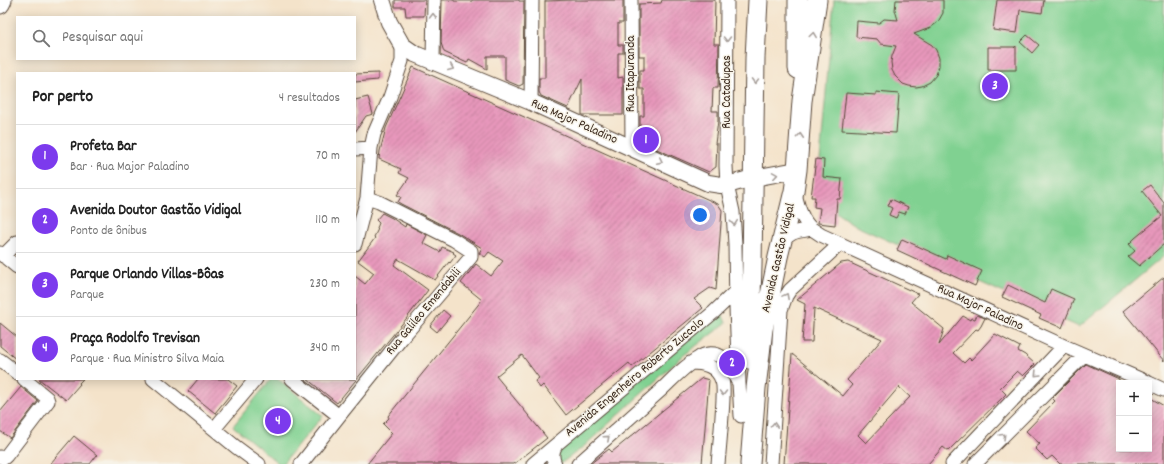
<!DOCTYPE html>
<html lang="pt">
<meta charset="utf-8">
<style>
:root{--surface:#fff;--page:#f2f2f2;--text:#222;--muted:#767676;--line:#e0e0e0;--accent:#7c3aed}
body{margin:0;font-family:Dekko,sans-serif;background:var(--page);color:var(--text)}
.controls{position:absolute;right:12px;bottom:12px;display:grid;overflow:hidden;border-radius:0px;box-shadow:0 2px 10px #0003}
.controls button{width:36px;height:36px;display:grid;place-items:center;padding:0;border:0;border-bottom:1px solid var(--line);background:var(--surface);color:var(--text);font:20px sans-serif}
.you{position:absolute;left:700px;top:215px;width:14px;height:14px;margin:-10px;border:3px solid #fff;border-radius:50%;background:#1a73e8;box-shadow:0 0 0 6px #1a73e833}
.badge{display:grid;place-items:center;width:26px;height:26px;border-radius:50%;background:var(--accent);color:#fff;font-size:13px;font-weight:700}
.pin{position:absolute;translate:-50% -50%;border:2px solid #fff;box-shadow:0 1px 4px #0006}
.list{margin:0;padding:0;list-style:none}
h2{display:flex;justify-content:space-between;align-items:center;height:52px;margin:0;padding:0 16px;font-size:17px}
h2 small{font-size:13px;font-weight:400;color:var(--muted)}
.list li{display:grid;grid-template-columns:26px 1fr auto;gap:12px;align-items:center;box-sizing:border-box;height:64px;padding:0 16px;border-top:1px solid var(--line)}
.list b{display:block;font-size:15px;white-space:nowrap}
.list p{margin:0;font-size:13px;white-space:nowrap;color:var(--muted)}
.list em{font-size:13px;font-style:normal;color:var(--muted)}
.icon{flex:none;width:22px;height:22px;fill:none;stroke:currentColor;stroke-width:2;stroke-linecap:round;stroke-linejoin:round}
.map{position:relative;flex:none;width:1164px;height:464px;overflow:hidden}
.search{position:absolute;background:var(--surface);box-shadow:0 2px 10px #0003;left:16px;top:16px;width:340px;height:44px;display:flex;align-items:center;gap:10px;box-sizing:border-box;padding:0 14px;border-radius:0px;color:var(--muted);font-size:15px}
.panel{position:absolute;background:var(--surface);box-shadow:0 2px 10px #0003;left:16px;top:72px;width:340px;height:308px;border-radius:0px}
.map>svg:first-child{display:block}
</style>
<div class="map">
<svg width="1164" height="464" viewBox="0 0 1164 464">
<defs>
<pattern id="building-hatch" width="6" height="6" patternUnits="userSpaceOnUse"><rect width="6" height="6" fill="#e797bb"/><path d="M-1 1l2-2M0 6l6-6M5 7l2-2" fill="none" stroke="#bc7b97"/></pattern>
</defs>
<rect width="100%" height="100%" fill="#f7f3e8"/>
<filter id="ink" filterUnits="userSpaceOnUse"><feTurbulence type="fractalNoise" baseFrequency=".025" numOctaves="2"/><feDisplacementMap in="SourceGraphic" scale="8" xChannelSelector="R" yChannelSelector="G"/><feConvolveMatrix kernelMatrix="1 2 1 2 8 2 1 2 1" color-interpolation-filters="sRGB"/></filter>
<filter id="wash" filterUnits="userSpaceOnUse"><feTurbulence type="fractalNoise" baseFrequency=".012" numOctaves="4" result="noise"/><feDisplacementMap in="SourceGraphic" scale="16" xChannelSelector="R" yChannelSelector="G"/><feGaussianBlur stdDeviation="0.9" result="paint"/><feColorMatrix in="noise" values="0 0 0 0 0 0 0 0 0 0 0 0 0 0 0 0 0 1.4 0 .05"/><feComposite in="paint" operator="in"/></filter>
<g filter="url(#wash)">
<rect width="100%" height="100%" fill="#f4e3ca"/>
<path fill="#80d191" stroke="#5e7e58" d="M834 0H1164V256L1079 327 856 226 823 204 819 172Z
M721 311 726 323 684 355 582 448 560 464H540Z
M271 379H278L323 416 282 464H279L233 426Z"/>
<g id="blocks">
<path fill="url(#building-hatch)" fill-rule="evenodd" d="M395 0H425L424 16H406L405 7H395Z
M442 0H454V1H472V0H519V1H524L523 84 519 86 505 80V56H487V69L469 59 467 63 444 52 441 43Z
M573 0H623V23H618V45H623V53H618V78L623 77V115H582V79L568 108 541 96 539 92V78H545V1Z
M662 0H715L714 44H719L718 88H713L712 111H718V121L715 144H717L716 167 709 172 643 143 640 138V116H644V89H640V70H644V56H639V4L661 3Z
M896 0H943V13L938 22 930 28 914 34 932 45 936 50 939 58V66L936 75 930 82 922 86 916 87 909 86 903 84 895 76 892 70 891 62 892 56 896 46 881 44 877 39 856 37 857 21 879 23 884 19 898 20 895 10Z
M997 0H1044L1042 13 1020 10 1017 33 993 30Z
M1027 35 1039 45 1032 53 1020 42Z
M1016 46V70H988V47H1015L1014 48Z
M413 67 718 204 722 210 716 290 710 288 694 299 703 308 632 367 629 363 566 415 543 385 540 388 535 381 539 378 522 355 496 376 547 438 514 464H367L392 433 383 424 389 418 388 416 482 300 461 283 476 264 491 276 503 261 489 252 485 257 479 253 482 248 458 233 401 204 398 202 401 197 397 195 409 178 399 173 401 169 379 159 380 151 386 128Z
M378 73V80L355 82V74Z
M876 92 899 94 896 133 842 130 846 93 876 95Z
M368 97 373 114 366 116 355 132V100Z
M816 159 824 160 823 177 842 179 840 199H837L835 225 818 223 820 208 814 207 815 197H811Z
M1150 185 1164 203V244L1139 266 1128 257 1135 251 1129 244 1135 238 1162 216 1142 191Z
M891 199 908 207 905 214 899 212 896 218 889 215 892 208 888 206Z
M382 213 392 218 405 227 406 224 427 235 423 243 440 252 442 247 454 252 453 253 456 255 450 263 449 262 435 280 398 259 394 265 428 290 406 319 337 403 307 379H355V276L365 284 374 273 358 261 375 238 374 237 378 229 377 228 379 223 376 220Z
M902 239 946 259 947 255 982 271 975 286 897 250Z
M848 262 918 294 911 302 944 329 939 345 963 316 970 320 971 318 975 319 977 315 985 318 981 326 978 330 976 329 953 353 964 363 969 358 971 360 995 334 1020 347 1018 351 1025 355 1035 364 1023 376 1017 371 1000 388 1006 394 948 451 943 447 928 464H784L792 354 843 396 852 385 847 380 882 339 814 308 812 342H802L805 304 797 300 841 263ZM899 387 910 397 866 443 858 435Z
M1164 277V361L1123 311Z
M1008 285 1045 303 1051 289 1074 299 1062 328 1039 318 1041 315 1002 297Z
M443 310 450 316 437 332 430 326Z
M0 323 17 337V360L0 346Z
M1086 364 1119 379V449H1149V397L1164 406V464H1060L1052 456 1047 460 1035 448 1040 444 1026 431 1055 401 1052 398Z
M702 378 709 380 702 464H590L609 449 612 452Z
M39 379H83L79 383 80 384 66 400Z
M198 379H228L237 386 215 413 188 391Z
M21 387 38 401 10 438 0 431V412Z
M74 436 97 455 90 464H50Z"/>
</g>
</g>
<g filter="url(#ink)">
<use href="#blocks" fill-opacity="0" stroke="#574638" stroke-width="1"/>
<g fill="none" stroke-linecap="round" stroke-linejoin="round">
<defs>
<path id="minor" d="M631 0 632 148
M727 0 726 166 727 185 733 212 735 244 736 308 739 383 741 416
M433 61 434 0
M531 102 532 0
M355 149 371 148
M795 194C798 206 802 221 812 229 815 231 818 233 821 235L1064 346 1149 383
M782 242C792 230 798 232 812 229
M355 244 367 198 371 148 374 134 390 97 402 61V45
M0 253 17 267
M3 256 17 242
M0 360 17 373
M690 363C703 363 717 365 722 381 724 386 723 393 723 399 722 421 720 442 718 464
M153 379 236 447 259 464
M292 379 339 416
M1149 383 1164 390
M214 429 256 379
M0 457 4 458 6 456 48 401 47 398 24 379
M301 464 339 416 401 339 471 257V251L454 240 379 202 367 198
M533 464 714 312 736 291
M555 464C552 457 552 452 556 445
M578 464C605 440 633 415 660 391 672 380 683 367 697 359 702 355 708 353 714 354 727 356 732 370 737 380
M771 464 781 310 786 296 790 290 840 244
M952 464 1064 346
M975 464 1084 355"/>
<path id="major" d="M382 0 389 22 402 45 415 54 531 102 708 183 721 185H727L753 178 797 170"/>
<path id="highway" d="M798 0V69
M0 4 2 0
M749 359 752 266 755 58 758 0
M750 464 756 388 763 329 778 257 794 191 797 170 802 101 817 0"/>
</defs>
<use href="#minor" stroke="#574638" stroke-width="15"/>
<use href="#major" stroke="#574638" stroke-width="18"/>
<use href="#highway" stroke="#574638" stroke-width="21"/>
<use href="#minor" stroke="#fff" stroke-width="13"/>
<use href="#major" stroke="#fff" stroke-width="16"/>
<use href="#highway" stroke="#fff" stroke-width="19"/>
</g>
<defs><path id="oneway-chevron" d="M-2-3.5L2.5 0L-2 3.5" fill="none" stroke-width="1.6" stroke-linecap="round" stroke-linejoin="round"/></defs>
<g stroke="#a79f9a">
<use href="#oneway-chevron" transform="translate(433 16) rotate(-89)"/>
<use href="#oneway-chevron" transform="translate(813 35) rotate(-82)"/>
<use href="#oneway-chevron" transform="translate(727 39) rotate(90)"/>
<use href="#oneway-chevron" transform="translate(451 68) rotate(23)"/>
<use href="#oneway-chevron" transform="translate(755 81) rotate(91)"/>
<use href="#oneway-chevron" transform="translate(800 136) rotate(-86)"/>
<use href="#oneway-chevron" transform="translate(660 161) rotate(26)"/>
<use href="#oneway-chevron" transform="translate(775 175) rotate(-9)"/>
<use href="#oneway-chevron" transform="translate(734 223) rotate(84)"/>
<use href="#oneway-chevron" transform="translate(786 296) rotate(-62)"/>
<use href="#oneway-chevron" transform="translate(1037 374) rotate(134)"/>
<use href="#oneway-chevron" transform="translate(723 393) rotate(91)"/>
<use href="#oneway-chevron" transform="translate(774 425) rotate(-87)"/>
<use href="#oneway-chevron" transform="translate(1003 436) rotate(-45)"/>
<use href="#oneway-chevron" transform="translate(607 438) rotate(-42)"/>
</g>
</g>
<g text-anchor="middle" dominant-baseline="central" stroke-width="3" stroke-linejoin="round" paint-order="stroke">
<g font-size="13" fill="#3b2a1e" stroke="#f7f3e8">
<text transform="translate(631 74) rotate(-90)">Rua Itapuranda</text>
<text transform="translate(727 92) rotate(-90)">Rua Catadupas</text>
<text transform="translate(574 122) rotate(24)">Rua Major Paladino</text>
<text transform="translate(779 258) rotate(-77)">Avenida Gastão Vidigal</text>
<text transform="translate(980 308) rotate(25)">Rua Major Paladino</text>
<text transform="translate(424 312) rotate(-50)">Rua Galileo Emendabili</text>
<text transform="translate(635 378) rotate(-40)">Avenida Engenheiro Roberto Zuccolo</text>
</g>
</g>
</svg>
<div class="controls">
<button>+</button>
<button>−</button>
</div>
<div class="you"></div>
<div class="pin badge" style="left:646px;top:140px">1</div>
<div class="pin badge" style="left:732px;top:363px">2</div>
<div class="pin badge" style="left:995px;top:86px">3</div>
<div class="pin badge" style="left:278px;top:421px">4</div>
<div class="search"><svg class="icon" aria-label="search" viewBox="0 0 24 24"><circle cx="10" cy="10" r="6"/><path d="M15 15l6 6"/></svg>Pesquisar aqui</div>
<section class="panel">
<h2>Por perto<small>4 resultados</small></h2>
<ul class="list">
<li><span class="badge">1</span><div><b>Profeta Bar</b><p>Bar · Rua Major Paladino</p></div><em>70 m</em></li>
<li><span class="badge">2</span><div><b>Avenida Doutor Gastão Vidigal</b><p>Ponto de ônibus</p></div><em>110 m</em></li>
<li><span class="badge">3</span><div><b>Parque Orlando Villas-Bôas</b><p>Parque</p></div><em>230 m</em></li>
<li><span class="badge">4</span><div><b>Praça Rodolfo Trevisan</b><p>Parque · Rua Ministro Silva Maia</p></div><em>340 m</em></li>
</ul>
</section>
</div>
